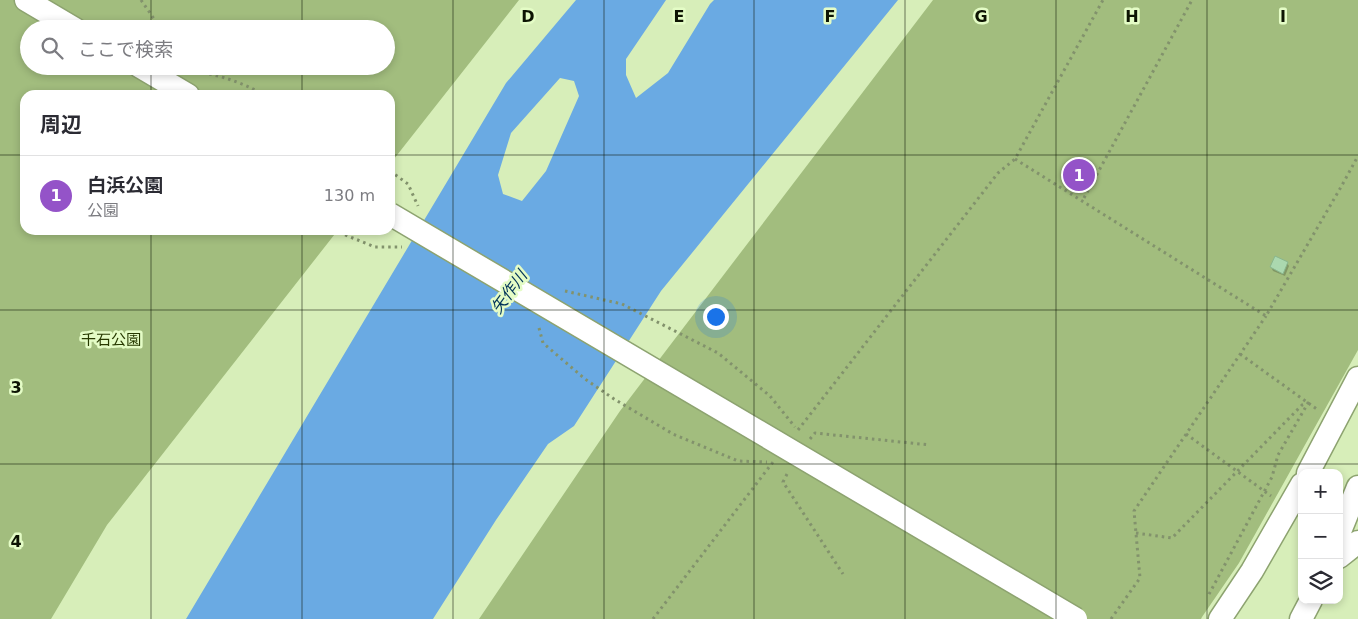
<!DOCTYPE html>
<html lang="ja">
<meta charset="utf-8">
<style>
:root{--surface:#fff;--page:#f2f2f3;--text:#2b2b33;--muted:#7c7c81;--line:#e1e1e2;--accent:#9453c8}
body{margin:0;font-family:"DejaVu Sans","Noto Sans JP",sans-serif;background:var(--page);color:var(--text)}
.controls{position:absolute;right:15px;bottom:15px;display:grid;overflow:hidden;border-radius:10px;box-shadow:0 2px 8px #0003}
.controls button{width:45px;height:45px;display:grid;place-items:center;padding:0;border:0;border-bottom:1px solid var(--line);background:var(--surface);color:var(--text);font:25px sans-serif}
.you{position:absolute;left:715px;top:316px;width:18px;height:18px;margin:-12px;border:4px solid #fff;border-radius:50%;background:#1a73e8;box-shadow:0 0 0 8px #1a73e833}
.badge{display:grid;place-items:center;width:32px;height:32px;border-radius:50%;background:var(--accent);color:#fff;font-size:16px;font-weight:700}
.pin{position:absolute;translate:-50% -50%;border:2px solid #fff;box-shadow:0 1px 5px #0006}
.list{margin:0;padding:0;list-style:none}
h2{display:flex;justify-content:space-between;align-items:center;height:65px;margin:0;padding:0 20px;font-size:21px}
h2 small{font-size:16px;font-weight:400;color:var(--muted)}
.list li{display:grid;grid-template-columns:32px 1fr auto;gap:15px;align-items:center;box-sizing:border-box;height:80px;padding:0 20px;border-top:1px solid var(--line)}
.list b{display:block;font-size:19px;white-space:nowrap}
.list p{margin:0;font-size:16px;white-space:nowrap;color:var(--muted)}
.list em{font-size:16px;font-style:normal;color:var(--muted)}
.icon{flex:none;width:28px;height:28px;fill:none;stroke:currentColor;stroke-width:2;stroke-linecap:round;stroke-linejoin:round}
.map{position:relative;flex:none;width:1358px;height:619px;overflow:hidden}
.search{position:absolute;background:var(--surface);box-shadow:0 2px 8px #0003;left:20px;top:20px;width:375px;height:55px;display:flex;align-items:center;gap:12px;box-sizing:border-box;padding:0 18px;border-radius:28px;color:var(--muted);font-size:19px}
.panel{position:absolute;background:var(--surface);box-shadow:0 2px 8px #0003;left:20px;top:90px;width:375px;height:145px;border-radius:15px}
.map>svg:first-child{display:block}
</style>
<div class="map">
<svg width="1358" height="619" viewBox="0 0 1358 619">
<rect width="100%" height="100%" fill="#d7eeb9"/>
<path fill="#a2bd7e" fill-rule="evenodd" d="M0 0H519L390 164V95H25V230H338L107 525 51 619H0ZM29 29H386V66H29Z
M933 0H1358V350L1239 563 1202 617 1201 619H479L620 411Z"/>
<path fill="#6aaae3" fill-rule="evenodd" d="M576 0H666L626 59V75L636 98 668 73 710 4 714 0H898L661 291 574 426 548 444 496 520 433 619H186L506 83ZM560 78 574 81 579 96 546 171 522 201 503 194 498 175 511 133Z"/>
<path fill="#0003" d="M1287 263 1289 266 1285 276 1273 271 1271 267Z"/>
<path fill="#abd8af" stroke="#89b68d" d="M1275 256 1288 262 1283 274 1270 267Z"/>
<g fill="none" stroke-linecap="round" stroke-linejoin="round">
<defs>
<path id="minor" d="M26 0 75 29
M139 66 188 95
M1308 473 1358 378
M1339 534 1358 487
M1339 557 1358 542
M1220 619 1252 571 1302 484
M1301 619 1311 600"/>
</defs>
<use href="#minor" stroke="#8da370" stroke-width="25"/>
<path stroke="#82926c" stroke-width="3" stroke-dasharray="2.5 4" stroke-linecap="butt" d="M141 0 161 29
M190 71C218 74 241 82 265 95
M29 95H30
M1015 159 1266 316 1341 187 1358 156
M390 171 408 184 418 206
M1084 198 1192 0
M333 230 375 247H402
M539 328 543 343 585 379 614 399 673 434 738 461 767 462
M1240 354 1318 410
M798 430 998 173 1015 159 1103 0
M1186 434 1271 496
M810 439 815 433 930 445
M787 474 783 482 843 574
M1136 533 1172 538 1302 405 1308 403 1278 455 1272 477 1208 596
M653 619 773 462
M1111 619 1140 578 1134 511 1266 316"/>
<use href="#minor" stroke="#fff" stroke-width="22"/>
<defs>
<path id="minor-bridge" d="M390 214 1076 619"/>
</defs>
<use href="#minor-bridge" stroke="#8da370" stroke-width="25" stroke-linecap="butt"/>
<path stroke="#82926c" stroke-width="3" stroke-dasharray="2.5 4" stroke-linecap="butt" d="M565 291 622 304 718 353 770 396 795 427"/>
<use href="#minor-bridge" stroke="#fff" stroke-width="22"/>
</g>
<path fill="none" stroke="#0d1403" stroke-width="1" stroke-opacity="0.55" d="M151 0V29M302 0V29M453 0V619M604 0V619M754 0V619M905 0V619M1056 0V619M1207 0V619M151 66V95M302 66V95M0 155H25M390 155H1358M151 230V619M302 230V619M0 310H1358M0 464H1358"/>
<g text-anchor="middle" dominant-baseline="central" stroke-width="5" stroke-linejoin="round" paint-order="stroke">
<g font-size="15" fill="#273900" stroke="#e4fcc6">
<text x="111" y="340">千石公園</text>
</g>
<g font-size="16" font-style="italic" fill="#003358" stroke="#e4fcc6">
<text transform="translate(509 292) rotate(-54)">矢作川</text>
</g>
</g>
<g font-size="16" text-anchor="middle" font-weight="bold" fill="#0d1403" stroke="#e4fcc6" stroke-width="5" stroke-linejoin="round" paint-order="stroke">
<text x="528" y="22">D</text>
<text x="679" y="22">E</text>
<text x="830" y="22">F</text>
<text x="981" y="22">G</text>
<text x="1132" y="22">H</text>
<text x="1283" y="22">I</text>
<text x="16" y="393">3</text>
<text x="16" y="547">4</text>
</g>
</svg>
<div class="controls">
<button>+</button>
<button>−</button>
<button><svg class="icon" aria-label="layers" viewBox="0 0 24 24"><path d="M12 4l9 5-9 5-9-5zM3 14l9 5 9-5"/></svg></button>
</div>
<div class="you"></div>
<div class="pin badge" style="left:1079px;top:175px">1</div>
<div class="search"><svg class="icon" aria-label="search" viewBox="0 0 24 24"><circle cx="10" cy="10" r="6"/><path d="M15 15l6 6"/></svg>ここで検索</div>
<section class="panel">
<h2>周辺<small></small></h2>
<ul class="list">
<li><span class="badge">1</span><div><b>白浜公園</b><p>公園</p></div><em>130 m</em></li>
</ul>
</section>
</div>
